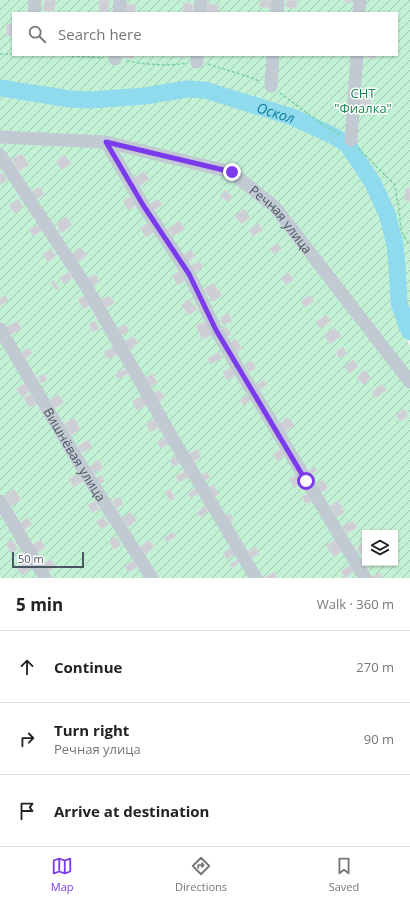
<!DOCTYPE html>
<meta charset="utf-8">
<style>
:root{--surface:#fff;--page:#f6f6f6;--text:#222;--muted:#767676;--line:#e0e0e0;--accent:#7c3aed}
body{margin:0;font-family:"Open Sans",sans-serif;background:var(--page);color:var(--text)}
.controls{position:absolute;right:12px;bottom:12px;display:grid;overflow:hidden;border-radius:0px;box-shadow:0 1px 3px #0004}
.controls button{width:36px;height:36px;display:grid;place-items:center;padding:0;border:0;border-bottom:1px solid var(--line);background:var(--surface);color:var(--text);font:20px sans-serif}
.scale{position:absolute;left:12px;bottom:10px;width:72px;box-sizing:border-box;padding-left:4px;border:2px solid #4a5661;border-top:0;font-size:11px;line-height:14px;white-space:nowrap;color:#4a5661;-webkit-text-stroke:3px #fff;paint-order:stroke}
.stop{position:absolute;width:12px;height:12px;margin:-9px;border:3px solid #7c3aed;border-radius:50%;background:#fff}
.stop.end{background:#7c3aed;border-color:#fff;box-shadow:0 1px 4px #0008}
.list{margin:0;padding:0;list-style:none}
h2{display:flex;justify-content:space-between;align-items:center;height:52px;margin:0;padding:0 16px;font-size:17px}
h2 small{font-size:13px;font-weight:400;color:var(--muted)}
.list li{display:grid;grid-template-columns:26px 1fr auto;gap:12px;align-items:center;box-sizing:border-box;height:72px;padding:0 16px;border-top:1px solid var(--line)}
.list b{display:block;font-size:15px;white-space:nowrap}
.list p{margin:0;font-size:13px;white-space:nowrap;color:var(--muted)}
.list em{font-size:13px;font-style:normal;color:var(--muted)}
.icon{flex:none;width:22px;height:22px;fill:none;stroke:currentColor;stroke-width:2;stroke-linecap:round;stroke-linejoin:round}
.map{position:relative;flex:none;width:410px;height:578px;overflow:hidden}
.search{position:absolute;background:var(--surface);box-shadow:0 1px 3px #0004;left:12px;right:12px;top:12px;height:44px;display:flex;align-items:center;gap:10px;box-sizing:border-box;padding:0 14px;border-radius:0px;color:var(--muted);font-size:15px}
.sheet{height:268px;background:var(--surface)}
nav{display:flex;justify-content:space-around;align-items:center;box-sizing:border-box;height:56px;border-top:1px solid var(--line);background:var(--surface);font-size:11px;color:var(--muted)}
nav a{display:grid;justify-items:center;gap:2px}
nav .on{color:var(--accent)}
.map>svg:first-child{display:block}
</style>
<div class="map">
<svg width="410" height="578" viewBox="0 0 410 578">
<defs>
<pattern id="garden-furrows" width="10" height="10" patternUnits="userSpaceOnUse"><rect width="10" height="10" fill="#c3f1d5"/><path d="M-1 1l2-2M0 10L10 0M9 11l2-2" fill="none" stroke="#a0c6b0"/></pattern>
</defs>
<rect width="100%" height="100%" fill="#f5f3f3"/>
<path fill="url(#garden-furrows)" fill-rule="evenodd" d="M0 0H410V317L399 303 397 266 395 244 387 214 373 183 356 157 347 144 332 135 292 117 205 90 187 89 145 96 90 100 70 99 0 88ZM13 13H397V55H13Z
M0 94 69 103 90 105 146 101 186 94 203 95 289 122 329 141 342 150 351 161 367 186 380 217 388 244 390 266V304L400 327 410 346V578H0ZM365 533H395V563H365Z"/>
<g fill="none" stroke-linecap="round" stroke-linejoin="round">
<path stroke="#90daee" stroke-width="17" id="s1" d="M0 88 70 99 90 100 145 96 187 89 205 90 292 117 332 135 347 144 373 183 387 214 395 244 397 266 399 303 407 326 410 332"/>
</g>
<path fill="#cdcfd5" stroke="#d7d9de" d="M45 0H56L54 11 43 10Z
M99 0H109L108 12 99 11Z
M261 0H274L272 9 259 6Z
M287 0H297L296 8 286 7Z
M345 0H355V3L345 2Z
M184 3 193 4 192 13H183Z
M208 3 219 6 217 13H212L206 11Z
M126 4 136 5 135 13 125 12Z
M7 24H13V36H6Z
M120 55H133V59L120 56Z
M173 55H186V57L173 56Z
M367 55H377L376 58 366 57Z
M360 98 371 100 370 111 359 110Z
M22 154 29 165 19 171 12 159Z
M64 155 71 163 62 170 56 162Z
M144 171 149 179 140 186 134 178Z
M2 173 7 180 0 185V174Z
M40 187 44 195 35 200 31 192Z
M406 188H410V201L404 200Z
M225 190 232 196 228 202 220 196Z
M132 196 137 205 128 210 123 201Z
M18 199 23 207 15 213 9 205Z
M158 199 162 205 151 212 147 206Z
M244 209 250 217 242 224 235 216Z
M66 217 72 225 62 233 56 224Z
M179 221 185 229 173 236 168 229Z
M148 223 154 232 146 237 140 228Z
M258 223 263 230 253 236 249 230Z
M40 224 43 230 33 236 29 229Z
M278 243 282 249 274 254 270 248Z
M80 247 87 255 78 262 72 254Z
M51 249 56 256 48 262 43 254Z
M191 250 195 256 188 262 183 255Z
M199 261 203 267 195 272 191 266Z
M179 271 185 280 178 285 172 276Z
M68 272 72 278 64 284 60 278Z
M288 272 293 280 286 285 281 278Z
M96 274 99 282 92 286 88 278Z
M53 280 59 288 56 290 51 282Z
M213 283 222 295 213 302 204 289Z
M5 295 8 300 0 306V299Z
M86 295 92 304 84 309 78 300Z
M310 295 314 301 305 307 301 301Z
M110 296 114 303 106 308 101 300Z
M189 299 197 309 189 315 181 305Z
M229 313 232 321 223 325 220 318Z
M326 315 331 321 320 328 316 322Z
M17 321 21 329 10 335 6 327Z
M95 321 99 329 93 332 89 324Z
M207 321 213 335 202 339 196 326Z
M125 324 129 331 119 336 116 329Z
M226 327 231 334 225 339 220 331Z
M335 328 341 336 330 344 324 335Z
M133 336 138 343 129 349 124 342Z
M236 339 242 349 236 352 230 342Z
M114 347 118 354 108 359 104 352Z
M343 347 347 354 339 358 336 352Z
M28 348 32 353 26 359 21 353Z
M219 352 222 358 211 364 208 358Z
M353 360 358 366 350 374 344 367Z
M252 361 256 368 249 372 245 365Z
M233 367 236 375 227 380 223 372Z
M125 369 128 374 118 379 115 374Z
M364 370 371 377 364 385 357 378Z
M44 374 47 380 41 383 38 377Z
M153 374 157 383 148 387 144 378Z
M264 380 267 385 259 390 256 385Z
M25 383 30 391 22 397 16 389Z
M382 384 386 390 376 398 372 392Z
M159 390 165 397 159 402 153 394Z
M32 394 36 404 29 407 24 398Z
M58 395 64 402 55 408 50 400Z
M248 395 251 401 243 405 240 400Z
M142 396 147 405 137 410 132 401Z
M404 409 408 416 400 421 396 415Z
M288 417 294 425 285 432 279 424Z
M74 418 80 429 71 435 64 424Z
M154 419 159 427 151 432 146 424Z
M165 438 169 444 161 448 157 442Z
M88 440 92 447 82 453 78 446Z
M197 449 201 457 193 462 188 455Z
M281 449 285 455 277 461 273 454Z
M177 456 181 463 173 467 170 460Z
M98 460 103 468 95 474 89 467Z
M315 467 317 470 309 476 307 472Z
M186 471 189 477 179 482 176 476Z
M206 472 210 477 204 481 200 477Z
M79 474 83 481 74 487 69 479Z
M101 475 105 481 98 485 95 479Z
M297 475 302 483 294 488 289 479Z
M323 480 328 488 318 494 313 486Z
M213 485 219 494 213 497 208 488Z
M196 488 199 493 191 498 188 493Z
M14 489 21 500 11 506 5 495Z
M170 489 175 498 170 501 165 492Z
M308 493 313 500 306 504 302 497Z
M120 497 123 504 116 508 112 501Z
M95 501 99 509 92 513 88 505Z
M338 501 345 512 337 517 330 506Z
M204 506 208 511 201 517 197 513Z
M130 512 137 520 128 527 122 519Z
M230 513 234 520 228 524 223 517Z
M103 517 109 524 102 529 96 522Z
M27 518 32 524 24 530 19 524Z
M353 521 357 528 346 533 343 526Z
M172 532 176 536 167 542 164 538Z
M116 537 121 545 114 549 109 541Z
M12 540 18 549 11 553 6 544Z
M40 540 45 547 37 553 31 546Z
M149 540 154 547 145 554 140 547Z
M335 540 342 551 334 557 326 545Z
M365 542V551L360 554 357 547Z
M256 547 259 554 251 558 248 551Z
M231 548 235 554 227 559 223 553Z
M365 557V563H369L364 566 360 560Z
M50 559 56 566 49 571 43 565Z
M237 560 239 563 232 568 230 564Z
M26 561 31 568 22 575 17 568Z
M133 561 137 567 128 572 125 566Z
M349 566 353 572 345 578 341 571Z
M274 572 277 578H266L265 577Z
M380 573 382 578H371V577Z"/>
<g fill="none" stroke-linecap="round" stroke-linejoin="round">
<path stroke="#7ad0a6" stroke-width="1.5" stroke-dasharray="3 2" stroke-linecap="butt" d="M0 54H13
M57 55 103 58
M127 61C146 64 167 67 186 63
M208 64C225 70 243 74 259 81
M280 93 322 124 341 135
M358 148 394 184C396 191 396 193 397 200 398 203 399 206 399 209 401 225 399 232 410 245"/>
<g stroke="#c1cad2" stroke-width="13">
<path d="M34 13 35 0"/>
<path d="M119 13 120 0"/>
<path d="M200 13 201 0"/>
<path d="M277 13 278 0"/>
<path d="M359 13 360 0"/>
<path d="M115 59V55"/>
<path d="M197 62V55"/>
<path d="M271 86 273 55"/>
<path id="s2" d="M0 137 106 142 231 172 275 207 410 382"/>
<path d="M351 140 357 55"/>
<path d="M106 142 143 205 189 274 216 330 241 373 268 416 365 578"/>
<path d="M0 155 86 286 170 434 256 578"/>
<path id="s3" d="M0 329 80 464 152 578"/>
<path d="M0 501 45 578"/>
</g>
</g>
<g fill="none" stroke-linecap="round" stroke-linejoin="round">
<path stroke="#7c3aed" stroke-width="5" d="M232 172 106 142 143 205 189 274 216 330 306 481"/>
</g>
<g text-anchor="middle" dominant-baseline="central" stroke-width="3" stroke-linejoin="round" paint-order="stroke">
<g font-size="13" fill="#17864f" stroke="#fff">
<text x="363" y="93">СНТ<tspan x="363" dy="15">"Фиалка"</tspan></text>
</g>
<g font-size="13" fill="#4a5661" stroke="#fff">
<text stroke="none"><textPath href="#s2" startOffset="304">Речная улица</textPath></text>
<text stroke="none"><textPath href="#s3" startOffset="146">Вишнёвая улица</textPath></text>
</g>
<g font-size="14" font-style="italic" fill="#0c7c9b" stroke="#fff">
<text stroke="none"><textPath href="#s1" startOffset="281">Оскол</textPath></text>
</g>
</g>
</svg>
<div class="controls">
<button><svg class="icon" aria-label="layers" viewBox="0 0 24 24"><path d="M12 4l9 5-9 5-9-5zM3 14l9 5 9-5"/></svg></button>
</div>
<div class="scale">50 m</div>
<div class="stop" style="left:306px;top:481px"></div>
<div class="stop end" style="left:232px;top:172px"></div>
<div class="search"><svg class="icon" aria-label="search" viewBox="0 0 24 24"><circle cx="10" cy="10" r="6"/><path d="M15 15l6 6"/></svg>Search here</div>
</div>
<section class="sheet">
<h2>5 min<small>Walk · 360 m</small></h2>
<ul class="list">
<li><svg class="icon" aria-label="ahead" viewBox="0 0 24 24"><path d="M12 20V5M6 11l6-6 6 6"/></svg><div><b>Continue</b></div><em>270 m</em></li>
<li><svg class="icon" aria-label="right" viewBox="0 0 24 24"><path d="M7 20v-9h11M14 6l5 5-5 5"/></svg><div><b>Turn right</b><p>Речная улица</p></div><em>90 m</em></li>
<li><svg class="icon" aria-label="arrive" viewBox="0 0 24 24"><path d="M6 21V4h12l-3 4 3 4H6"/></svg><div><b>Arrive at destination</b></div></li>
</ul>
</section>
<nav>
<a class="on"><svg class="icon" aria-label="map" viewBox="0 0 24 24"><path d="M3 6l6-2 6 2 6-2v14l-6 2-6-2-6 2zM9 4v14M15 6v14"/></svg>Map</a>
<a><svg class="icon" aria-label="directions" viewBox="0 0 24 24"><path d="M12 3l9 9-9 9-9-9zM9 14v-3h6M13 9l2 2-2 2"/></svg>Directions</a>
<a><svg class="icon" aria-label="saved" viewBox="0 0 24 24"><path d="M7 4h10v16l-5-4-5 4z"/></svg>Saved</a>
</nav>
